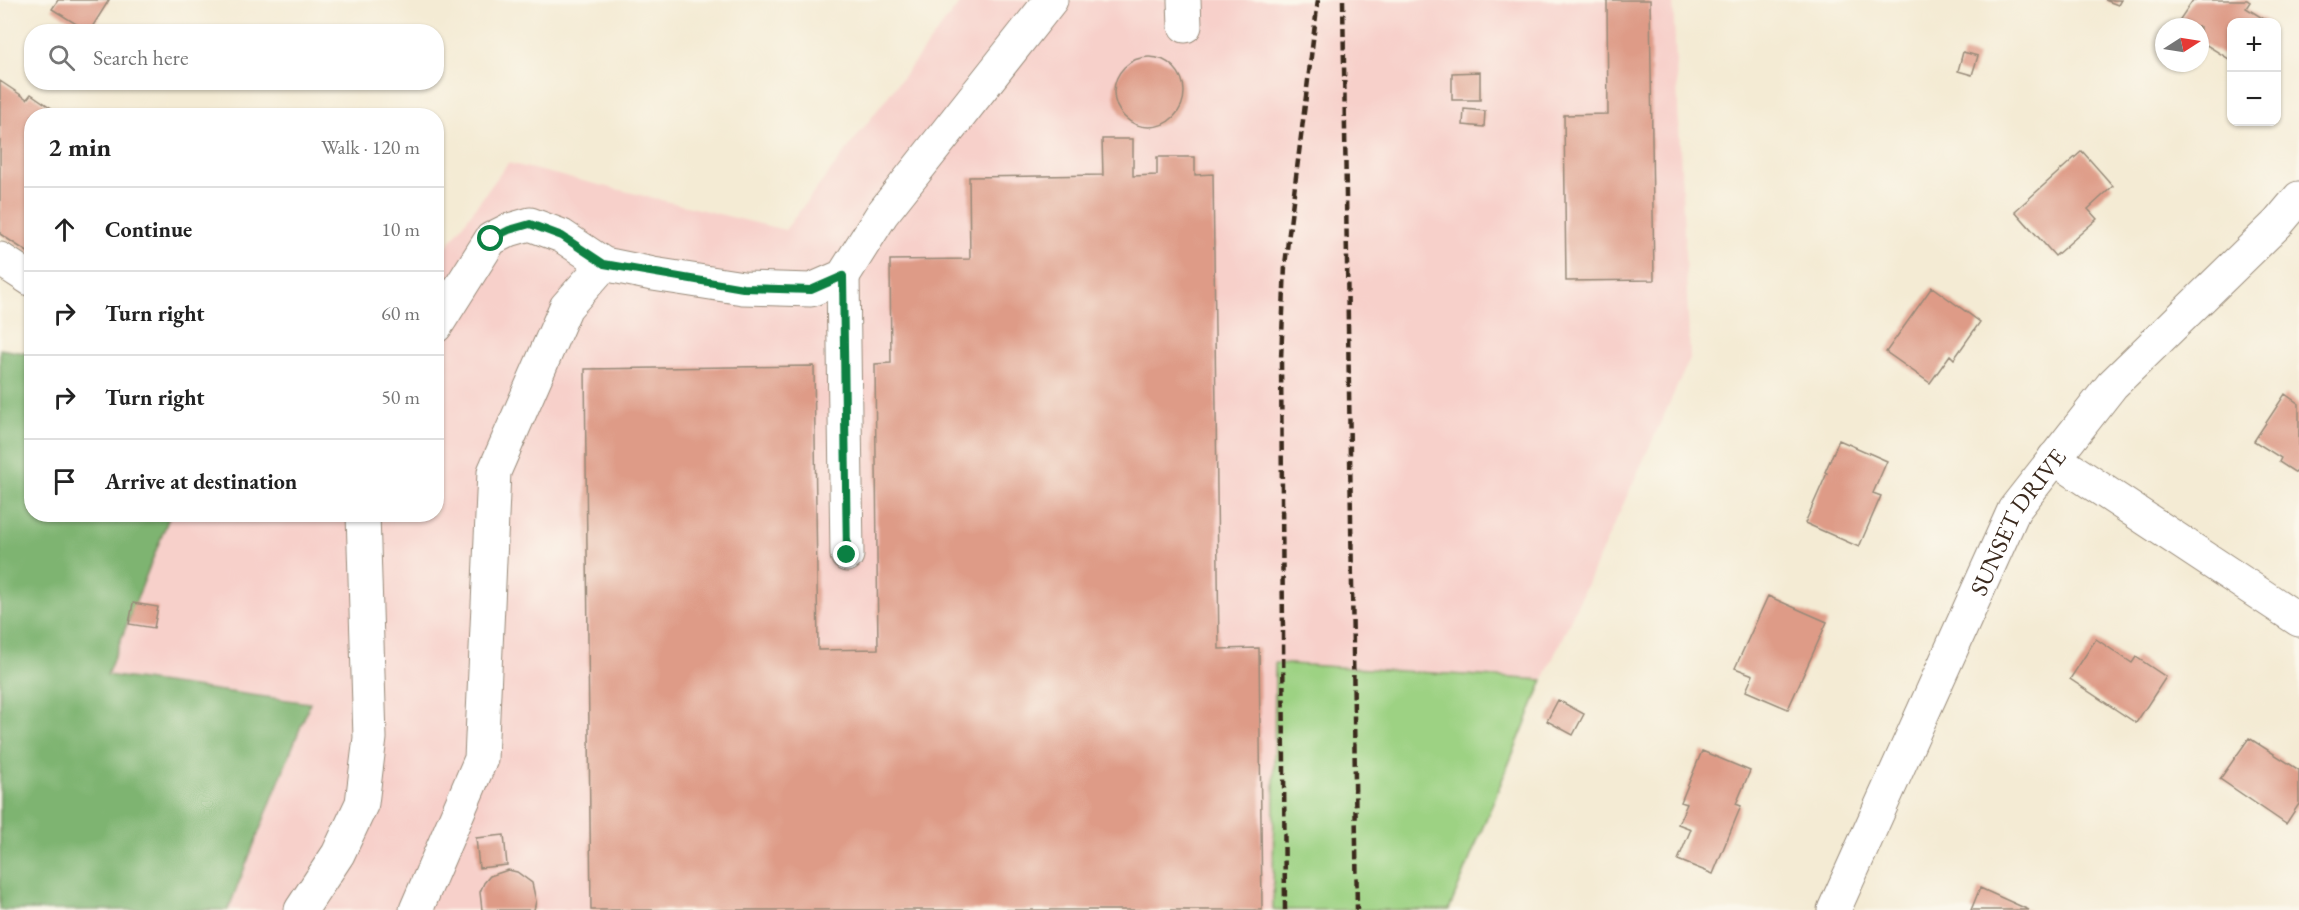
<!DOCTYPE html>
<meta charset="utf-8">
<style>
:root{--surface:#fff;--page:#f6f6f6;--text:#222;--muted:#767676;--line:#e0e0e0}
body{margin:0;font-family:"EB Garamond",serif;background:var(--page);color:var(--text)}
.controls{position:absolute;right:18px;top:18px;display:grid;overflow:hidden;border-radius:12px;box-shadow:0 2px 4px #0004}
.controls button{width:54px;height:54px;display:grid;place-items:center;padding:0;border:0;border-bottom:2px solid var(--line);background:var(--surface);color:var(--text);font:30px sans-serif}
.compass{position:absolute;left:2155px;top:18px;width:54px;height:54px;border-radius:50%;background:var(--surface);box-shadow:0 2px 4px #0004;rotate:78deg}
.stop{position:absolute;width:18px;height:18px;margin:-14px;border:4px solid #0b8043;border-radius:50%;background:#fff}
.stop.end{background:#0b8043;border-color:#fff;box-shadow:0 2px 6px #0008}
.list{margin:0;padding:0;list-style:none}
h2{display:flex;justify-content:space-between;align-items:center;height:78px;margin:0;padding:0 24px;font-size:26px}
h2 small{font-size:20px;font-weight:400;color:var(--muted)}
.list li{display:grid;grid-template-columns:39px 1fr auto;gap:18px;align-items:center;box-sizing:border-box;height:84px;padding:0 24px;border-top:2px solid var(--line)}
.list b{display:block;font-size:22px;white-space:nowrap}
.list em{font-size:20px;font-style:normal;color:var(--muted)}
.icon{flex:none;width:33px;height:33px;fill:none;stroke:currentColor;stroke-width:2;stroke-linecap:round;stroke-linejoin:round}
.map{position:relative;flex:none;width:2299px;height:910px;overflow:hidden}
.search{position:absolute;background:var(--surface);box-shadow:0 2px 4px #0004;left:24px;top:24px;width:420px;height:66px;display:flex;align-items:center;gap:15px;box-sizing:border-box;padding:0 21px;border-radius:24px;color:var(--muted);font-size:22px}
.panel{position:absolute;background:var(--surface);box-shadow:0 2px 4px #0004;left:24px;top:108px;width:420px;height:414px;border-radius:24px}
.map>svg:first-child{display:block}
</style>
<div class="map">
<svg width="2299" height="910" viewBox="0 0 2299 910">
<rect width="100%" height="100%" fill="#fbf7ec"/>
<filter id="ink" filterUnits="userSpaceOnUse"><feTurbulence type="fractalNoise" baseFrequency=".0167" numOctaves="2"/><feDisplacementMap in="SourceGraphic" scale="12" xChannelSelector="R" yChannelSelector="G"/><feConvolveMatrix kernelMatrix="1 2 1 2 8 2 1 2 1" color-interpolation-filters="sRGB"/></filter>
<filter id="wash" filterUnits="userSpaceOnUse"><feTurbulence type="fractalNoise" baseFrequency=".008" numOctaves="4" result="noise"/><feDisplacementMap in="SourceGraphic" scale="24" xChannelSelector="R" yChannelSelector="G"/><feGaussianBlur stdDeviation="1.35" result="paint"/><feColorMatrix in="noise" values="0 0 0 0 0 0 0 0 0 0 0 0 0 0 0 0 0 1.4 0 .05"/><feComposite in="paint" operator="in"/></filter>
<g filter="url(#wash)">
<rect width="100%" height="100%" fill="#f4ebd4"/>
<path fill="#f7d0ca" d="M962 0H1673L1690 358 1543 680 1275 663 1273 910H228L310 703 107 675 170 515 436 514 437 260 508 163 785 230Z"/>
<path fill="#9dd283" stroke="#6c7e50" stroke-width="1.5" d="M1275 663 1543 680 1449 910H1273Z"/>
<path fill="#7eb471" stroke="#5c6f48" stroke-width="1.5" d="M0 349 31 354 32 514 170 515 107 675 310 703 228 910H0Z"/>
<g id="blocks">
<path fill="#de9b87" d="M58 0H109L89 32 52 9Z
M1607 0H1650L1654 280 1566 281 1564 115 1608 114Z
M2105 0H2121L2118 5Z
M2193 0H2247L2250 2 2246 8 2269 22H2232V61L2200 41V27L2176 25Z
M1963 52 1978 56 1972 75 1958 71Z
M1114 92a35 35 0 1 1 70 0a35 35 0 1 1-70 0Z
M1480 72V100H1452V73Z
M0 81 27 99 31 94 63 116H32V255L0 234Z
M1464 109 1485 111 1484 127 1463 125Z
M1102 139H1133V176L1157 175V157H1195V175L1213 174 1219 649 1259 648 1262 910H591L585 369 814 366 818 650 878 649 875 364 891 363 890 260 970 259 969 177 1103 175Z
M2082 151 2113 186 2088 209 2097 219 2055 256 2015 211Z
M1932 287 1980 322 1954 359 1950 355 1930 383 1886 352Z
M2285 394 2299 404V468L2296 473 2279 462 2281 458 2254 441Z
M1839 440 1887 461 1873 493 1881 496 1859 547 1805 523 1827 473 1825 472Z
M1768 596 1827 622 1788 709 1746 691 1753 675 1735 668Z
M133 603 158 607 154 628 129 624Z
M2096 639 2132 663 2136 657 2166 677 2136 723 2070 679Z
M1558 700 1584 714 1573 735 1547 721Z
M2249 738 2299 770V804L2286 824 2220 779Z
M1702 751 1750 771 1736 804 1741 806 1713 874 1678 860 1691 829 1678 824 1687 804 1681 802Z
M504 835 507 865 479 868 476 838Z
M508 870 517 872 532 883 536 901 534 910H482L480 892 484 883 490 876Z
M1980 888 2029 910H1971Z"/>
</g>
</g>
<g filter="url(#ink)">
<use href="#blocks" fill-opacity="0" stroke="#988a79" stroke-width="1.5"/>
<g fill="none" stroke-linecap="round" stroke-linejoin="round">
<defs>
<g id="minor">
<path d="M1184 0 1185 26"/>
<path d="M0 259 32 280"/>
<path d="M843 276 847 555"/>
<path d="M436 326 491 239 509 230 530 224 562 236 604 264 653 274 743 288 811 290 843 276 882 214 1051 0"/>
<path d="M2054 458 2299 620"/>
<path d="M301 910 338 854 362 803 370 738 363 514"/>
<path d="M416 910 481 759 494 472 566 307 604 264"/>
<path id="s1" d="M1834 910 2014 510 2112 385 2278 223 2299 198"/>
</g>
</defs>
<use href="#minor" stroke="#988a79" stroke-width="35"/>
<use href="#minor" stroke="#fff" stroke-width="33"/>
<path stroke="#3b2a1e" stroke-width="4.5" stroke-dasharray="9 4.5" stroke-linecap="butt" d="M1343 0 1357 910
M1285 910 1281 359 1285 265 1318 0"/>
</g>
</g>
<g fill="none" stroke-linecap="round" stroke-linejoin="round" filter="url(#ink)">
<path stroke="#0b8043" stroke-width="8" d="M491 239 509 230 530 224 562 236 604 264 743 288 811 290 843 276 847 555"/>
</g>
<g text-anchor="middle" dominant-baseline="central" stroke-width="6" stroke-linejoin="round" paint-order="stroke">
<g font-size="24" fill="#3b2a1e" stroke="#fbf7ec">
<text stroke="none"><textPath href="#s1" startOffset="430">SUNSET DRIVE</textPath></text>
</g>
</g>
</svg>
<div class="controls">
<button>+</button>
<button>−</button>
</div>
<svg class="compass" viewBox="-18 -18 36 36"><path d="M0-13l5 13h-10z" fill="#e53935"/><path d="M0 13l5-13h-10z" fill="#767676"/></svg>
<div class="stop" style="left:491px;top:239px"></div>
<div class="stop end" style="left:847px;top:555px"></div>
<div class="search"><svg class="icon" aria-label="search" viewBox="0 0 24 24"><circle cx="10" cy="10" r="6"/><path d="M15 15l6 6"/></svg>Search here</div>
<section class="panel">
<h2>2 min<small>Walk · 120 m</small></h2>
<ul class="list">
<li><svg class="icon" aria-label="ahead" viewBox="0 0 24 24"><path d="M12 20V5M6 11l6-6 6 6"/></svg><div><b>Continue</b></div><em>10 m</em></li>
<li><svg class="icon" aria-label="right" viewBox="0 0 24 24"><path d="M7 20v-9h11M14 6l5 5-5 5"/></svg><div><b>Turn right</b></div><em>60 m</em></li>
<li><svg class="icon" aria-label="right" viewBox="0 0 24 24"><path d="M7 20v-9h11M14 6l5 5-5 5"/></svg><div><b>Turn right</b></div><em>50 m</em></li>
<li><svg class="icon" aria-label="arrive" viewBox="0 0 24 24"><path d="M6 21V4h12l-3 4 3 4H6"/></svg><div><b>Arrive at destination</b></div></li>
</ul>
</section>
</div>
